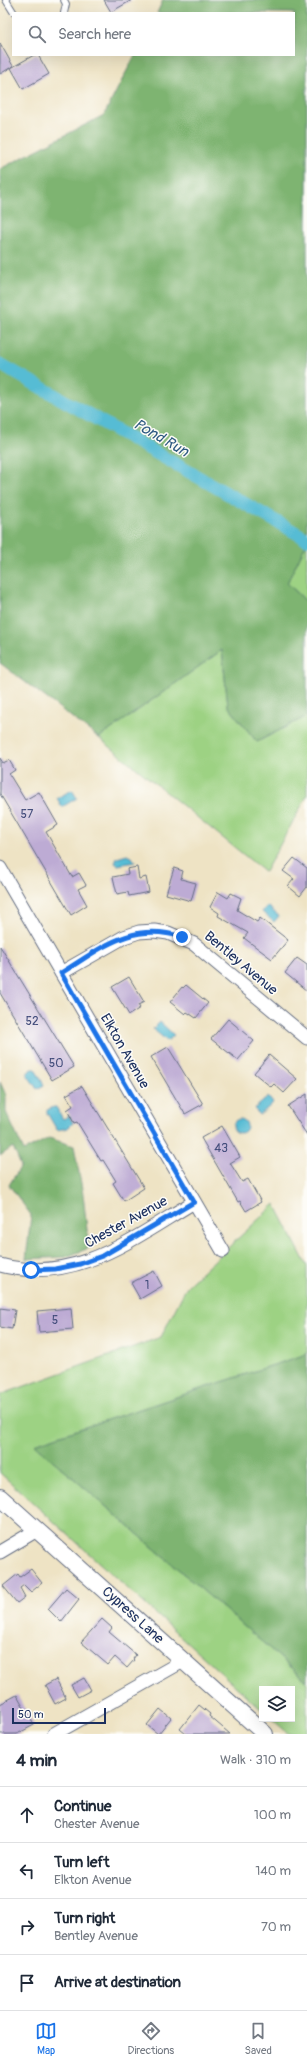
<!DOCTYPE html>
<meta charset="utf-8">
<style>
:root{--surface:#fff;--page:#f2f2f3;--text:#1f2937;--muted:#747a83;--line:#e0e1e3;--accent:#1a73e8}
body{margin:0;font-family:Pangolin,sans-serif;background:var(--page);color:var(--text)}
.controls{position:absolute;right:12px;bottom:12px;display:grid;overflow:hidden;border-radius:0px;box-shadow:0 4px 16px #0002}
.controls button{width:36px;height:36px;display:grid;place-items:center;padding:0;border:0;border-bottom:1px solid var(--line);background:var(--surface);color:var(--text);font:20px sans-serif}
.scale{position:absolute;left:12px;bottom:10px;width:94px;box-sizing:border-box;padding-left:4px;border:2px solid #1b2f5e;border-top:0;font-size:11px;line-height:14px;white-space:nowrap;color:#1b2f5e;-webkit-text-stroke:3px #fdfcf7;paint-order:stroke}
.stop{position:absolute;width:12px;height:12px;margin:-9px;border:3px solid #1a73e8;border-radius:50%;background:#fff}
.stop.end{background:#1a73e8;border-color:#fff;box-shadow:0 1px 4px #0008}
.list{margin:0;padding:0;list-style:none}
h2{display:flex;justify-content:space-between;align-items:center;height:52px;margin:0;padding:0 16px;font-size:17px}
h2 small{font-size:13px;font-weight:400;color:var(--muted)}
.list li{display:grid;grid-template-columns:26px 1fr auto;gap:12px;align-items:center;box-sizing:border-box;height:56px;padding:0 16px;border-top:1px solid var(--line)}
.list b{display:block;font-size:15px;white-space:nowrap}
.list p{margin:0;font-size:13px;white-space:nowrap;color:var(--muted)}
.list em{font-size:13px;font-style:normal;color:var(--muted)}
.icon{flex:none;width:22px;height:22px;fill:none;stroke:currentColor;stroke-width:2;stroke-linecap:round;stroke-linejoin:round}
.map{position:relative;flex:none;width:307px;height:1734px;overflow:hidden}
.search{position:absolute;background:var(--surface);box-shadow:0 4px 16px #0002;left:12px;right:12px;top:12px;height:44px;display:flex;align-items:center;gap:10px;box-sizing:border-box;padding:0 14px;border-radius:0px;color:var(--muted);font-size:15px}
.sheet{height:276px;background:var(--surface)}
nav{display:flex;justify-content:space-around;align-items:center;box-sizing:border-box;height:56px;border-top:1px solid var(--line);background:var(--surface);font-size:11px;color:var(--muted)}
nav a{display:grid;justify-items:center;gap:2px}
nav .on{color:var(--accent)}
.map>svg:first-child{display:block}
</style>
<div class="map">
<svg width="307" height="1734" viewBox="0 0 307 1734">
<rect width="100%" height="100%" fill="#fdfcf7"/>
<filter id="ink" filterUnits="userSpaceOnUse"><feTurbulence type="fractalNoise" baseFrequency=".025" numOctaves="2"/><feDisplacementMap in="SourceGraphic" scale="8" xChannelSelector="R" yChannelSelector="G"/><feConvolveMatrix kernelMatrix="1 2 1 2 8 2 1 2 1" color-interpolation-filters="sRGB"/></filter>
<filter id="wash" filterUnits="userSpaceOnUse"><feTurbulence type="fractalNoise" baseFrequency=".012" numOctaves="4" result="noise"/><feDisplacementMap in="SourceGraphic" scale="16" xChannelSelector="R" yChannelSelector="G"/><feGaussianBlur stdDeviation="0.9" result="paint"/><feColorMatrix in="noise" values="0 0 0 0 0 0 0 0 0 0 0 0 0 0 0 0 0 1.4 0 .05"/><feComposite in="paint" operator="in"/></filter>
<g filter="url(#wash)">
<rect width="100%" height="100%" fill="#eee3c4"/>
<path fill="#9dd283" stroke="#5c8070" d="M307 542V602L287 583Z
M222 650 228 706 257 742 307 716V796L265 872 99 738Z
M275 1204 307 1266V1354L34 1444 307 1681V1734H289L272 1719H292V1689H262V1710L0 1473V1395L161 1337 187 1286Z"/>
<path fill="#7eb471" stroke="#4c7268" d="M163 0H307V542L287 583 307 602V716L257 742 228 706 222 650 99 738 0 663V169L104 115 135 55H294V13H157Z
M0 1082 6 1095V1112L24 1151 49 1138 74 1146 83 1194 89 1248 66 1257 26 1259 31 1215 9 1185 21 1166 13 1147 0 1156Z
M307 1354V1681L34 1444Z"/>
<path fill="#56bcd4" stroke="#387699" d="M72 790 77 798 62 807 57 798Z
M127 855 132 857 135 862 118 865 115 863 117 858Z
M267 906 279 916 274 922 262 912Z
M160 1022 174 1035 167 1041 153 1029Z
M31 1069H35L44 1085 37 1089 27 1074Z
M268 1097 273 1103 260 1115 254 1109Z
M54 1107H56L63 1119 69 1116 73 1123 68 1128 57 1130 47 1113V1110Z
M233 1126a7 7 0 1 1 14 0a7 7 0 1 1-14 0Z"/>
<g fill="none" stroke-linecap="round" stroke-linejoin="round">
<path stroke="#56bcd4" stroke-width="13" d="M0 364 307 539"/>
</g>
<g id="blocks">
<path fill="#bdabd4" d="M104 0H132L111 12Z
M0 43 13 66 0 74Z
M34 55H38L49 74 23 89 11 68Z
M0 758 3 763 9 760 15 770 9 774 25 800 39 792 58 825 46 832 72 877 79 873 86 885 78 889 87 905 71 915 0 794Z
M294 858 307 868V887L300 896 288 886 294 879 283 871Z
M137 867 139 879 146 877 149 892 129 896 128 892 117 894 113 877 128 874 127 869Z
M174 868 183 871 181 879 196 883 191 901 166 894Z
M218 892 228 898 231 893 241 898 237 910 257 922 260 918 288 940 272 959 244 938 248 933 218 916 219 913 210 907Z
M0 946 74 1067 52 1080 0 993Z
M297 958 307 965V991L285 973Z
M129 977 144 1002 138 1005 140 1008 129 1015 112 987Z
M186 985 208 1003 196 1018 187 1012 185 1014 170 1002 182 987 183 988Z
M228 1019 254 1041 238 1060 211 1039Z
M168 1047 203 1104 185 1114 151 1057Z
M269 1055 297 1079 284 1093 274 1084 271 1087 254 1073Z
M82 1086 144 1188 124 1201 113 1183 116 1181 103 1160 101 1161 77 1122 74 1123 67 1110 73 1106 66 1095Z
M307 1094V1135L288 1106Z
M222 1126 240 1157 230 1163 242 1182 248 1179 261 1202 246 1211 240 1201 238 1202 201 1138Z
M154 1271 162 1286 140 1299 131 1283Z
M0 1308 15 1310 12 1329 0 1327Z
M71 1308 73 1329 39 1332 37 1311Z
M31 1569 42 1583 31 1592 24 1585 20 1588 25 1597 17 1603 3 1586 18 1574 20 1577Z
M66 1588 79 1599 61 1622 48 1609Z
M102 1619 112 1628 109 1632 136 1655 133 1659 134 1660 127 1668 115 1657 108 1665 81 1642Z
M84 1678 91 1690 78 1697 71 1685Z
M56 1679 66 1698 55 1704 45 1685Z
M17 1695 34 1725 17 1734H0V1704Z
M199 1705 210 1714 209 1716 230 1734H186L180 1729Z
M160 1709 171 1718 158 1734 147 1725Z"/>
</g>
</g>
<g filter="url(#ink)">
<use href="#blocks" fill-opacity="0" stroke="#656e82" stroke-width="1"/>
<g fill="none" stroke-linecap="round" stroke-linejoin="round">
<defs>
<path id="service" d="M6 0 14 13
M64 13 66 4 64 0"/>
<path id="minor" d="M0 868 223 1251
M61 973 124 937 139 932 154 931 168 933 194 944 307 1038
M0 1265C76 1285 133 1238 194 1202
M0 1552 37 1530
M54 1734 183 1661"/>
<path id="tertiary" d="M0 1497 265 1734"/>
</defs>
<use href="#service" stroke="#656e82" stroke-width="8"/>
<use href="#minor" stroke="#656e82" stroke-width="15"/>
<use href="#tertiary" stroke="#656e82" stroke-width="18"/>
<use href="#service" stroke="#fff" stroke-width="6"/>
<use href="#minor" stroke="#fff" stroke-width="13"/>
<use href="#tertiary" stroke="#fff" stroke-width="16"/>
</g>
</g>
<g fill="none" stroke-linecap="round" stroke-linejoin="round" filter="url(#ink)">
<path stroke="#1a73e8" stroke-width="5" d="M31 1270 55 1269 80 1264 102 1256 194 1202 61 973C102 948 131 921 182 937"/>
</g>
<g text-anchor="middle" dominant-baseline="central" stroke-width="3" stroke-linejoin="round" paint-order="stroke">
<g font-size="12" fill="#444e7c">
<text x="27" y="814">57</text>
<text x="32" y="1021">52</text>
<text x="56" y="1063">50</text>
<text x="221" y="1148">43</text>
<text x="147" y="1285">1</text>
<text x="55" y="1320">5</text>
</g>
<g font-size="14" fill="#1b2f5e" stroke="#fdfcf7">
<text transform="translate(241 963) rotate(40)">Bentley Avenue</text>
<text transform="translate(125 1051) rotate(60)">Elkton Avenue</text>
<text transform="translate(126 1222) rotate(-29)">Chester Avenue</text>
<text transform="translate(133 1615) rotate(42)">Cypress Lane</text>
</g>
<g font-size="15" font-style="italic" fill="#2d5981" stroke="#fdfcf7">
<text transform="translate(161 438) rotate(30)">Pond Run</text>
</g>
</g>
</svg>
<div class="controls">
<button><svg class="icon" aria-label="layers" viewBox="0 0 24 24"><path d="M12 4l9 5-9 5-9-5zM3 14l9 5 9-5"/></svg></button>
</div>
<div class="scale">50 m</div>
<div class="stop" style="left:31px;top:1270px"></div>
<div class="stop end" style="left:182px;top:937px"></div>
<div class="search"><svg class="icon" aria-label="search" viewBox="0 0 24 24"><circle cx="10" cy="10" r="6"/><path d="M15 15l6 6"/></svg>Search here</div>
</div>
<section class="sheet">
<h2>4 min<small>Walk · 310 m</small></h2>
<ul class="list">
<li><svg class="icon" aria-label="ahead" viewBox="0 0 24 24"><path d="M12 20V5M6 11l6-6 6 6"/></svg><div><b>Continue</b><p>Chester Avenue</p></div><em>100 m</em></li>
<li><svg class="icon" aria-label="left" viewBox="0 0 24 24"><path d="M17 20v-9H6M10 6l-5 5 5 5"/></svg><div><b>Turn left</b><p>Elkton Avenue</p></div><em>140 m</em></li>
<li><svg class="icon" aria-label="right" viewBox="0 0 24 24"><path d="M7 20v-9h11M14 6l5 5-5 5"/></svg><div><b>Turn right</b><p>Bentley Avenue</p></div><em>70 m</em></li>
<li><svg class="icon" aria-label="arrive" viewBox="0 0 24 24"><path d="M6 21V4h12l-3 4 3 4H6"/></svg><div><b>Arrive at destination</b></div></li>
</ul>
</section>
<nav>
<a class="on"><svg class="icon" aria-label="map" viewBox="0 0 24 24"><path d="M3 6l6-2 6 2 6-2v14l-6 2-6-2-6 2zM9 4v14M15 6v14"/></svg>Map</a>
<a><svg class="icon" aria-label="directions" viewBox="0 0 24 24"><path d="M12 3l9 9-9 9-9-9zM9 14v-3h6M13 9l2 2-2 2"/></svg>Directions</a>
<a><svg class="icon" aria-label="saved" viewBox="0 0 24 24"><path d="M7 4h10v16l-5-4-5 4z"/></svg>Saved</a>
</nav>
